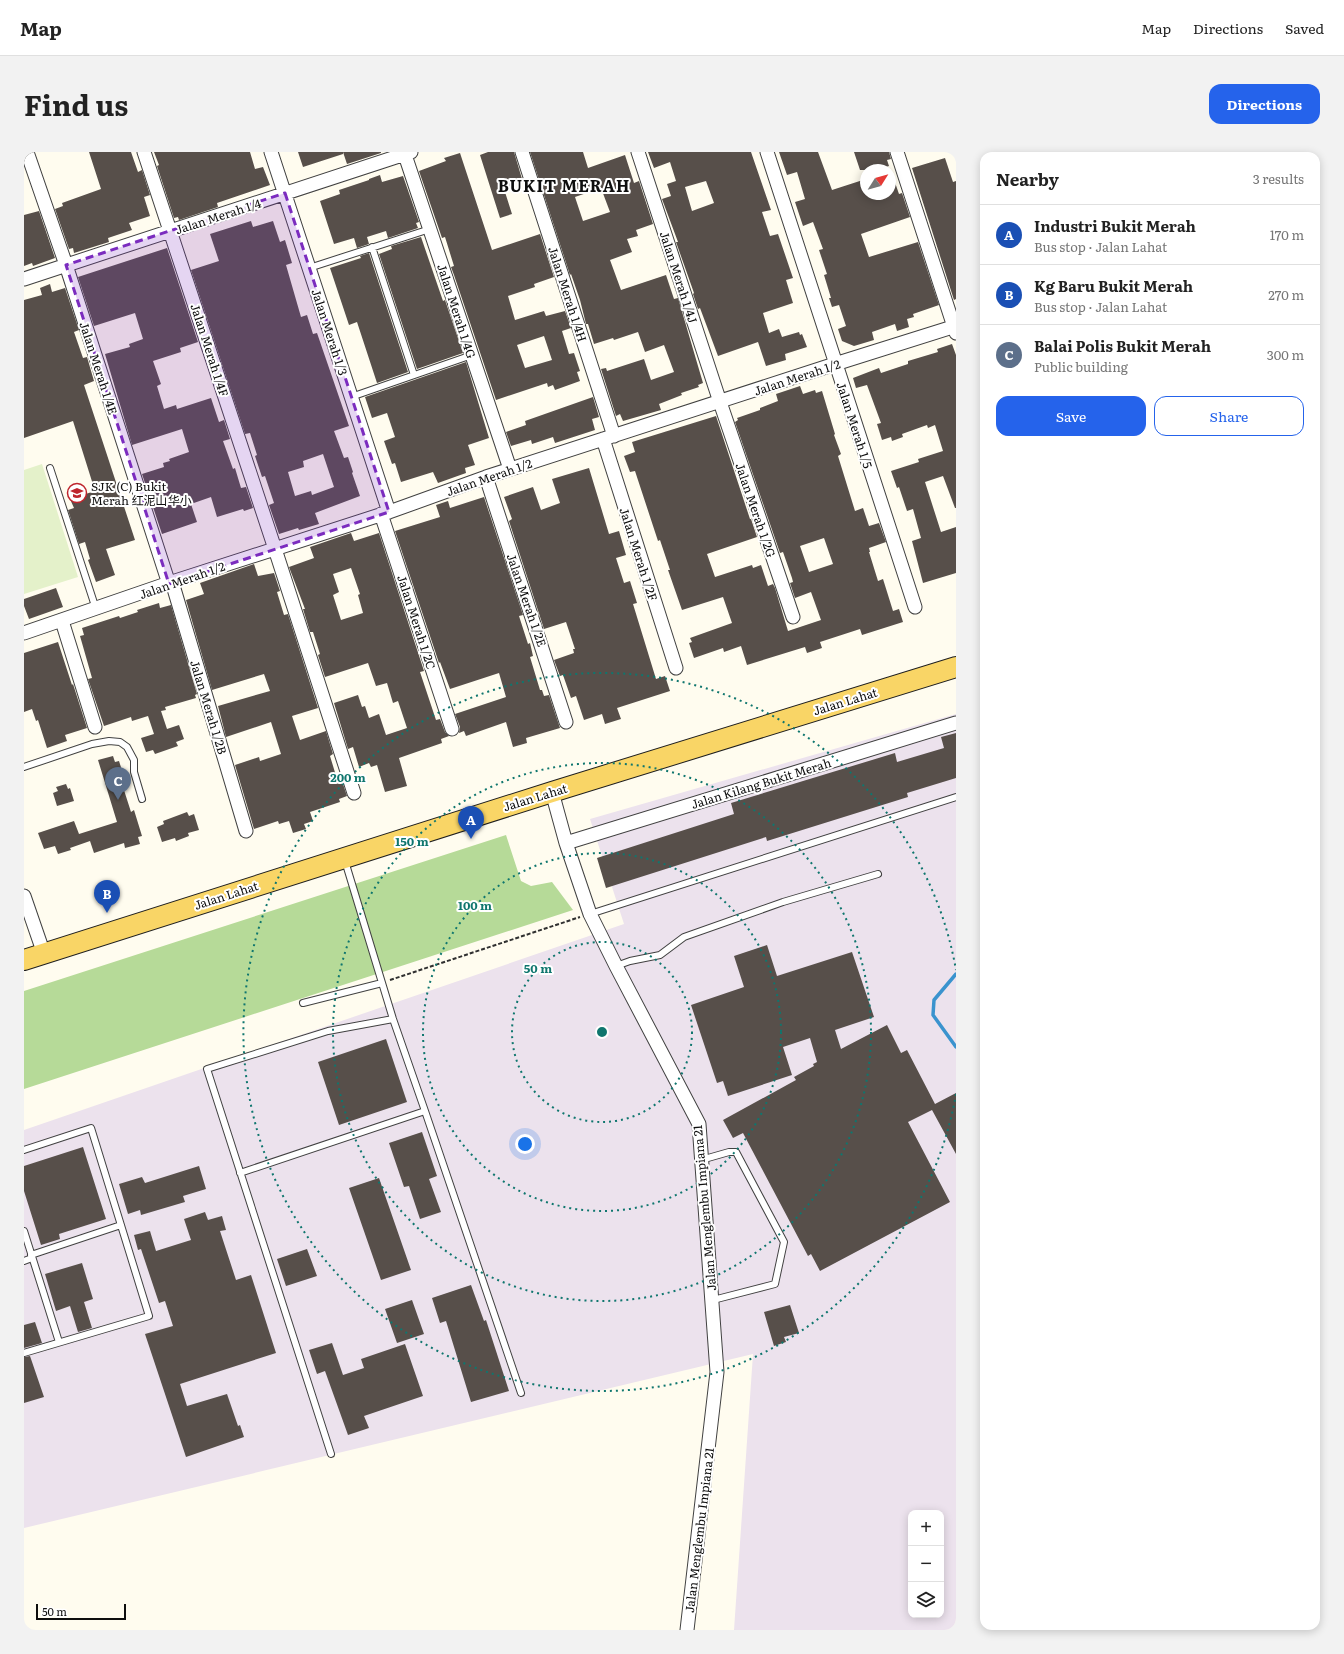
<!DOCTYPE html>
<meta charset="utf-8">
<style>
:root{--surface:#fff;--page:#f2f2f2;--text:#222;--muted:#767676;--line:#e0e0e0;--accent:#2563eb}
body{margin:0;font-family:Literata,"Noto Sans SC",serif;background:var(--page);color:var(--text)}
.controls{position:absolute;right:12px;bottom:12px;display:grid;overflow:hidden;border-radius:8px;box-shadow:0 2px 10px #0003}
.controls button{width:36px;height:36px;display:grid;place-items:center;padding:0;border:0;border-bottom:1px solid var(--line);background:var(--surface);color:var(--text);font:20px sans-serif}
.compass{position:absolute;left:836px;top:12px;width:36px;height:36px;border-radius:50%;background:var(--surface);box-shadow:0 2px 10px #0003;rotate:53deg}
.scale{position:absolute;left:12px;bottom:10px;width:90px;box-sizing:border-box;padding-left:4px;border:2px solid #0e0e0e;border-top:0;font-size:11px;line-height:14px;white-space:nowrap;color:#0e0e0e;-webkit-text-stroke:3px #fff;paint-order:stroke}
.you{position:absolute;left:501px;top:992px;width:14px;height:14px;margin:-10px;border:3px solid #fff;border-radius:50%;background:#1a73e8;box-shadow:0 0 0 6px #1a73e833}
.badge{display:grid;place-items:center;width:26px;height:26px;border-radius:50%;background:var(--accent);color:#fff;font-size:13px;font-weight:700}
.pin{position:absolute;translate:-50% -33px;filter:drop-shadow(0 1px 2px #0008)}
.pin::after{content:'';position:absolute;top:21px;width:14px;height:12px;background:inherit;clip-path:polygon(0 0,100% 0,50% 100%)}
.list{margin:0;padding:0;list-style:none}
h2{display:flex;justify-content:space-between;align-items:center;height:52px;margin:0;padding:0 16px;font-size:17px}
h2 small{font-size:13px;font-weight:400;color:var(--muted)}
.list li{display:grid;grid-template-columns:26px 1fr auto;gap:12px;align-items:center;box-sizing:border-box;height:60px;padding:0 16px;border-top:1px solid var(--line)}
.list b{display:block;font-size:15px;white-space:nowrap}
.list p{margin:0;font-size:13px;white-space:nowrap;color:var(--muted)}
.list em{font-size:13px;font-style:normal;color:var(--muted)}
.actions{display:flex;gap:8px;padding:12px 16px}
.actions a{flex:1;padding:9px 0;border:1px solid var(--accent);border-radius:12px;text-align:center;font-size:14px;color:var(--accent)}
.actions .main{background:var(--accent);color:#fff}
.icon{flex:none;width:22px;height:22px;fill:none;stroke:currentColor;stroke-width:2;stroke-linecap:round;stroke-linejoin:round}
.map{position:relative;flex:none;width:932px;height:1478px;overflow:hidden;border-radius:12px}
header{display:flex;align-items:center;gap:24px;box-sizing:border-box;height:56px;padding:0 20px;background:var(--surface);border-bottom:1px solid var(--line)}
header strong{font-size:19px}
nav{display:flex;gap:22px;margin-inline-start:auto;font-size:14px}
.intro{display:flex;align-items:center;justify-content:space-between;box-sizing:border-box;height:96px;padding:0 24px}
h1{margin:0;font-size:28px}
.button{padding:10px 18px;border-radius:12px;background:var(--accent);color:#fff;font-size:14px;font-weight:700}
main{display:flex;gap:24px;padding:0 24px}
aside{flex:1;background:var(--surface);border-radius:12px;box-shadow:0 2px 10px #0003}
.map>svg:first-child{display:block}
</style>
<header>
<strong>Map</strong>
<nav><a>Map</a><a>Directions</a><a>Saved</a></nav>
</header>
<div class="intro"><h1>Find us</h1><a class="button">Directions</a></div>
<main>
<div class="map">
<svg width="932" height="1478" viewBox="0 0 932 1478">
<rect width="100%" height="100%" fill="#fffcef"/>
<path fill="#ece2ed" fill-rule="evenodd" d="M932 562V1478H710L729 1202 0 1376V978L600 772 566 667ZM887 1361H917V1463H887Z"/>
<path fill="#b6da98" d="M482 683 497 729 507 734 528 730 549 758 0 937V839Z"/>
<path fill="#e4f1ca" d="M18 312 54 425 0 442V318Z"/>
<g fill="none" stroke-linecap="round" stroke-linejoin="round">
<path stroke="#3a93ce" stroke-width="3.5" d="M932 822 910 848 909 863 932 895"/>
</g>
<path fill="#574f4a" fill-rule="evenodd" d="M65 0H107L114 20 118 18 126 43 120 45 126 64 105 71 108 78 84 86 85 90 50 101 49 96 45 97 31 57 39 54 38 51 77 37Z
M130 0H226L231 17 239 15 246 33 193 51 194 55 155 68 154 65 150 66 133 14 135 13Z
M274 0H319V2L279 15Z
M319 0H357V1L323 12Z
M464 0H490L498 27 487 31 489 37 481 40 488 62 476 66 456 3Z
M506 0H559L564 16 601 3 610 31 615 29 629 72 612 78 614 84 603 87 608 100 586 108 597 138 642 123 650 147 654 146 679 231 674 233 675 235 657 241 658 243 635 252 637 258 599 269 596 262 592 264 577 217 582 216 583 219 620 207 627 228 650 220 640 193 621 200 614 180 590 188 589 186 570 192 564 172H562L556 148 547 122 546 123ZM577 36 586 60 559 69 551 45Z
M624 0H727L747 58 738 60 746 84 754 82 769 126 762 128 769 151 739 161 745 181 755 177 758 185 775 180 776 183 778 182 783 195 761 202 762 208 742 214 734 190 694 204 676 156 674 157 669 142 670 141 652 90H654L638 47 647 44 643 32 652 29 646 10 630 16ZM682 29 690 51 668 59 661 35Z
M755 0H794L808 38 842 27V42H866V20L867 19 875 42 878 41 886 65 837 82 845 105 894 90 915 153 889 162 890 165 883 167 885 175 873 179 871 172 848 180 850 188 830 194 818 189 814 177 822 174 815 153 808 155 805 146H807L800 123 803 122 795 98 799 97 789 70 779 74 771 50 781 47 773 20 763 23Z
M830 0H865L867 7 863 8 865 14 853 18H836Z
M436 1 468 98 516 82 530 125 510 132 511 135 484 144 491 168 520 159 522 164 541 159 547 176 538 179 545 202 550 201 556 219 553 220 556 229 531 238 529 233 524 235 523 231 472 248 430 123 427 115 430 114 421 85 418 86 395 19 422 9 420 6ZM520 184 528 208 501 216 493 193Z
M921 6 929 30 932 29V147L930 148 888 16Z
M356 23 358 30 379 24 395 70 392 71 394 76 364 86 362 79 343 85 345 92 333 96 330 86 310 92 296 49 316 42 315 38 345 28V27Z
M15 59 31 106 9 114 8 111 0 114V63Z
M227 69 229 75 249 69 256 90 261 88 268 111 262 113 277 165 283 163 289 182 293 181 325 274 310 279 320 306 324 305 329 320 328 321 336 344 291 361 295 372 275 378 274 376 255 382 245 353 250 351 241 324 238 325 231 304 233 303 226 281 221 282 167 118 195 109 186 82ZM299 302 310 335 288 343 287 339 271 344 264 320 280 315 279 309Z
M397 85 419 149 421 148 439 201 393 217 355 102 368 97 367 94Z
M143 96 174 190 156 196 157 200 129 209 137 232 133 234 140 257 152 253 153 257 187 246 195 270 200 268 206 287 199 289 209 317 211 316 217 336 222 335 229 356 220 359 219 357 193 365 187 345 167 352 173 370 138 382 118 322 140 315 139 311 146 309 145 307 165 300 158 277 108 293 81 202 106 195 105 192 119 187 111 161 70 174 54 125Z
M345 101 384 220 353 231 333 170 325 173 306 116 337 106 336 104Z
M26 132 28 140 41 136 55 178 50 180 59 206 63 205 70 229 60 233 111 388 82 397 91 423 72 430 64 408 66 407 61 390 55 392 44 358 50 356 46 347 71 339 49 269 0 286V148L18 143 16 136Z
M928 192 932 203V356H931L919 324 901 330 917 380 932 375V421L899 431 888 389 897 386 889 357 883 359 875 335 873 336 867 319 895 310 894 307 919 299 911 273 904 276 903 273 878 282 879 285 868 289 867 285 858 288 853 272 857 271 843 233 832 236 829 226 855 216 857 221 884 212V209L914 200 913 197Z
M442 210 465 286 444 293 451 313 441 316 442 321 414 331 409 320 377 330 371 311 368 312 360 289 371 285 363 261 348 266 341 245Z
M776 234 779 242 791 238 792 241 798 239 811 282 810 283 817 302 814 304 831 359 839 356 845 374 855 371 862 390 845 396 846 400H845L854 429 859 427 869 459 875 457 879 470 838 483 836 477 796 490 798 496 783 501 781 495 723 513 717 494 700 500 699 496 670 506 665 491 668 490 666 486 708 471 699 445 658 458 644 418H646L636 388 634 389 611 319 606 320 600 304 611 300 608 290 692 264 726 367H727L733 385 683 402 691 425 728 413 729 416 737 413 744 434 749 432 751 436 764 479 797 468 787 440 771 446 766 431 769 430 768 426 759 400 756 401 711 270 714 268 713 266 736 258V256L754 249 752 242ZM800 386 809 412 785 420 776 394Z
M569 245 575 265 568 267 571 278 531 291 529 285 508 292 507 288 487 294 482 280 502 273 501 269Z
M565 316 585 382 595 379 602 403 592 406 600 431 606 429 613 451 609 452 632 527 641 524 646 539 593 556 597 567 581 572 578 562 560 568 552 544 547 546 539 523 536 524 530 508 550 501 549 497H551L542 470 520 477 485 369 488 367 480 345 509 335 517 358 536 351 528 327Z
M460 345 499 463 495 464 504 492 506 491 509 504 506 505 516 538H518L520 544 525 543 536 576 502 586 503 591 489 595 482 570 442 584 440 579 435 581 436 575 431 562 482 545 475 521 426 537 416 510 415 511 371 379 416 365 412 353 424 349 426 356Z
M327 381 330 389 355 381 400 519 396 520 412 568 416 567 421 580 425 584 417 587 418 591 375 606 383 634 361 640 353 613 347 615 345 611 335 615 329 595 324 597 310 551 334 543 338 555 341 554 345 566 355 562 362 583 383 576 374 549 369 551 363 531 352 534 344 511 301 525 294 503 296 502 289 480H286L279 457H281L265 415 290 406 286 395ZM327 416 336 442 334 443 339 461 317 468 309 443 315 440 309 422Z
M230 412 234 424 250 421 256 439 253 440 260 463 264 462 294 556 268 564 276 588 302 579 309 602 306 604 313 627 317 626 323 644 315 647 316 650 286 660 289 669 280 672 282 677 269 681 265 669 255 672 254 669 230 677 211 613 235 605 236 609 257 602 247 570 202 585 194 554 246 539 240 522 188 538 162 448 180 442 176 431Z
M32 436 39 455 5 467 0 454V447Z
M135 451 136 456 147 453 173 542 171 543 172 546 141 555 142 558 137 559 143 577 155 573 160 587 152 590 154 594 131 602 129 598 122 600 117 586 130 582 124 564 108 569 107 565 80 574 64 527 68 526 56 484 60 483 58 476 95 464 96 466 114 460 113 458Z
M34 490 48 533 49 532 63 576 41 583 43 589 23 596 14 568 12 569 8 557 0 560V501Z
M932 581V626L883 641 884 645 743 689 742 685 582 736 573 706 710 662 707 651 871 601 873 610 920 596 917 585Z
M89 604 91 610 95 609 103 634 99 635 107 660 110 658 118 684 114 685 116 692 101 696 100 691 70 701 66 689 46 696 47 698 34 702 31 694 20 697 14 681 50 669 55 682 93 670 74 608Z
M42 632 44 637 46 636 50 649 33 654 29 641 34 639 32 635Z
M163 660 165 664 170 662 175 678 164 681 165 684 152 689 151 686 138 690 133 675 140 672 139 669Z
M743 793 753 824 828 800 850 865 811 878 817 897 863 873 877 901 883 898 911 952 932 941V1002L908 958 884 970 926 1050 796 1119 787 1102 784 1104 719 981 709 986 699 968 772 928 770 925 790 914 789 912 793 910 786 886 759 895 768 923 704 944 699 929 693 931 667 853 720 835 710 804Z
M362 887 383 950 315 973 294 910Z
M398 980 413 1024 405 1027 417 1060 396 1067 385 1034 380 1035 365 991Z
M59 995 82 1067 35 1082 36 1087 17 1093 0 1039V1014Z
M175 1014 182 1037 159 1044 161 1050 117 1063 116 1058 104 1062 95 1032 118 1025 121 1031Z
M355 1026 387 1118 357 1128 325 1036Z
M181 1060 184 1068 198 1064 202 1078 196 1079 212 1128 227 1123 252 1201 156 1232 163 1254 203 1242 214 1274 216 1273 220 1285 162 1305 121 1182 149 1174 141 1149 135 1151 117 1097 114 1098 110 1083 126 1079 132 1099 167 1088 160 1067Z
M283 1097 293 1124 262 1134 253 1107Z
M58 1111 69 1147 60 1150 68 1176 54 1180 46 1154 32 1159 21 1122Z
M447 1133 460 1169 462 1168 485 1239 447 1250 422 1169 416 1171 408 1146Z
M388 1148 400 1182 373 1191 361 1157Z
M766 1153 775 1181 760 1185 762 1190 750 1194 740 1160Z
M11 1170 18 1191 0 1196V1173Z
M308 1191 319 1223 340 1216 337 1207 381 1192 399 1244 340 1264 345 1276 324 1283 301 1219 293 1222 285 1198Z
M6 1204 20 1245 0 1251V1205Z"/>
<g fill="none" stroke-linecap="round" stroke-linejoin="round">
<defs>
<path id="service" d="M348 95 390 223
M285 116 406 77
M327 245 448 203
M26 316 72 457
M0 615 68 592 85 589 96 590 103 595 110 608V620L118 647
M566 762 932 645
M592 814 606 809 636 803 660 785 759 750 854 722
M279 851 358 831
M401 959 497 1241
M0 998 67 976 125 1164 0 1201
M677 1008 705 1000H712L760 1090 751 1132 689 1148
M216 1021 401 959 369 867 321 709
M0 1079 35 1190
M7 1103 97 1073
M0 1109 8 1106
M307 1302 183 917 304 879 369 867"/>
<path id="minor" d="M3 0 42 113 145 432
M120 0 251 397 330 641
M247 0 365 360
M380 0 486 317
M498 0 590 284
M614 0 696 250 769 465
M743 0 891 455
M873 0 932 181
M0 127 387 0
M579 287 652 516
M462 325 542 570
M357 362 428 577
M148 430 222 679
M38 469 71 575
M0 481 148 430 365 360 462 325 811 212 932 174
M528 640 542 691 566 762 592 814 675 972 693 1220 663 1478
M542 691 932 571
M0 744 20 802"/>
<path id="primary" d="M0 808 528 640 932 515"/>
</defs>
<use href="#service" stroke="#414141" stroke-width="8"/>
<use href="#minor" stroke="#414141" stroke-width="15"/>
<use href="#primary" stroke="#1f1f1f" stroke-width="22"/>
<path stroke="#303030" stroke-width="2" stroke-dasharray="4 2" stroke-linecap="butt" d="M366 828 556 765"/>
<use href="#service" stroke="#fff" stroke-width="6"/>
<use href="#minor" stroke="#fff" stroke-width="13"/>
<use href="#primary" stroke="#f9d566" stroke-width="20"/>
</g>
<path fill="#7b2cbf" fill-opacity="0.2" stroke="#7b2cbf" stroke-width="3" stroke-dasharray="8 5" stroke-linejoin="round" d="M261 41 365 360 145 432 42 113Z"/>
<g fill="none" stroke="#0f766e" stroke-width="2" stroke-dasharray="2 4">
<circle cx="578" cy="880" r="90"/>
<circle cx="578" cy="880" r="179"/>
<circle cx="578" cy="880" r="269"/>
<path d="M932 942A359 359 0 1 1 932 818"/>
</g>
<defs>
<symbol id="school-ring" viewBox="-11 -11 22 22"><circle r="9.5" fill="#fff" stroke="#bf252c" stroke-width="1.5"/><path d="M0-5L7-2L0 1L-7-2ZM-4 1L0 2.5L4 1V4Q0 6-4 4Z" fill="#bf252c"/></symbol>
</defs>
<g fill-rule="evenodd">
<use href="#school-ring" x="42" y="330" width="22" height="22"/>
</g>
<g text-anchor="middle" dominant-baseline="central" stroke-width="4" stroke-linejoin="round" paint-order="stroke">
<g font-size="12" fill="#0e0e0e" stroke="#fff">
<text transform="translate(194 64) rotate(-18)">Jalan Merah 1/4</text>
<text transform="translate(655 125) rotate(72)">Jalan Merah 1/4J</text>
<text transform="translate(544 142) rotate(72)">Jalan Merah 1/4H</text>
<text transform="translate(433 159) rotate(72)">Jalan Merah 1/4G</text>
<text transform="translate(306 180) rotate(72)">Jalan Merah 1/3</text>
<text transform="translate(186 198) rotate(72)">Jalan Merah 1/4F</text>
<text transform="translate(75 216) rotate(72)">Jalan Merah 1/4E</text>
<text transform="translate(773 225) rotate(-18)">Jalan Merah 1/2</text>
<text transform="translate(831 273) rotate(72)">Jalan Merah 1/5</text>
<text transform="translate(465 325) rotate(-19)">Jalan Merah 1/2</text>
<text transform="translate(732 358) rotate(71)">Jalan Merah 1/2G</text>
<text transform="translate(615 402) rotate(72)">Jalan Merah 1/2F</text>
<text transform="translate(158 428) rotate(-19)">Jalan Merah 1/2</text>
<text transform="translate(503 448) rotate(71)">Jalan Merah 1/2E</text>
<text transform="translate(393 470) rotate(72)">Jalan Merah 1/2C</text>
<text transform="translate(821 549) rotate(-17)">Jalan Lahat</text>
<text transform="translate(185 555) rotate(73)">Jalan Merah 1/2B</text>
<text transform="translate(737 631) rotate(-17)">Jalan Kilang Bukit Merah</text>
<text transform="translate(511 645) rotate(-17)">Jalan Lahat</text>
<text transform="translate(202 743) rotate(-18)">Jalan Lahat</text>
<text transform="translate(680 1056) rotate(-95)">Jalan Menglembu Impiana 21</text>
<text transform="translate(675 1378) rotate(-83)">Jalan Menglembu Impiana 21</text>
</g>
<g font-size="12" fill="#0e0e0e" stroke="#fff" text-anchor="start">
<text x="67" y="334">SJK (C) Bukit<tspan x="67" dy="14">Merah 红泥山华小</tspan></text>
</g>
<g font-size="16" font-weight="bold" letter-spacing="1" fill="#0e0e0e" stroke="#fff">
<text x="540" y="33">BUKIT MERAH</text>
</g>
</g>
<circle cx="578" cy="880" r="6" fill="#0f766e" stroke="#fff" stroke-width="2"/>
<g font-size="12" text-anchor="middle" font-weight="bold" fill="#0f766e" stroke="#fff" stroke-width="4" stroke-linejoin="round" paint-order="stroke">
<text x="324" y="630">200 m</text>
<text x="388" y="694">150 m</text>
<text x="451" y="758">100 m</text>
<text x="514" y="821">50 m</text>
</g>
</svg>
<div class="controls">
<button>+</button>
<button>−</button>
<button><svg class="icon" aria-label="layers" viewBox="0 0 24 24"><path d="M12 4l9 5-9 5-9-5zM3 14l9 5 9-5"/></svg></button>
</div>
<svg class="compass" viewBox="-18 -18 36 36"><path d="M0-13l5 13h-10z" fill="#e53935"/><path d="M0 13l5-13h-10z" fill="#767676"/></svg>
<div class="scale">50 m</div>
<div class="you"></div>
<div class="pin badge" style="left:447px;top:687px;background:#1a4fb4">A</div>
<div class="pin badge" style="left:83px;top:761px;background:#1a4fb4">B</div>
<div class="pin badge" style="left:94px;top:648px;background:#5c6f8a">C</div>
</div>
<aside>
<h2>Nearby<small>3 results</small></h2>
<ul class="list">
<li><span class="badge" style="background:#1a4fb4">A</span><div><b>Industri Bukit Merah</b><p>Bus stop · Jalan Lahat</p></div><em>170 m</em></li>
<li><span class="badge" style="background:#1a4fb4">B</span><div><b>Kg Baru Bukit Merah</b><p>Bus stop · Jalan Lahat</p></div><em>270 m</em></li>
<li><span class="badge" style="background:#5c6f8a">C</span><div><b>Balai Polis Bukit Merah</b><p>Public building</p></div><em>300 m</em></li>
</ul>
<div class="actions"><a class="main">Save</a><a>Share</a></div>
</aside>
</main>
